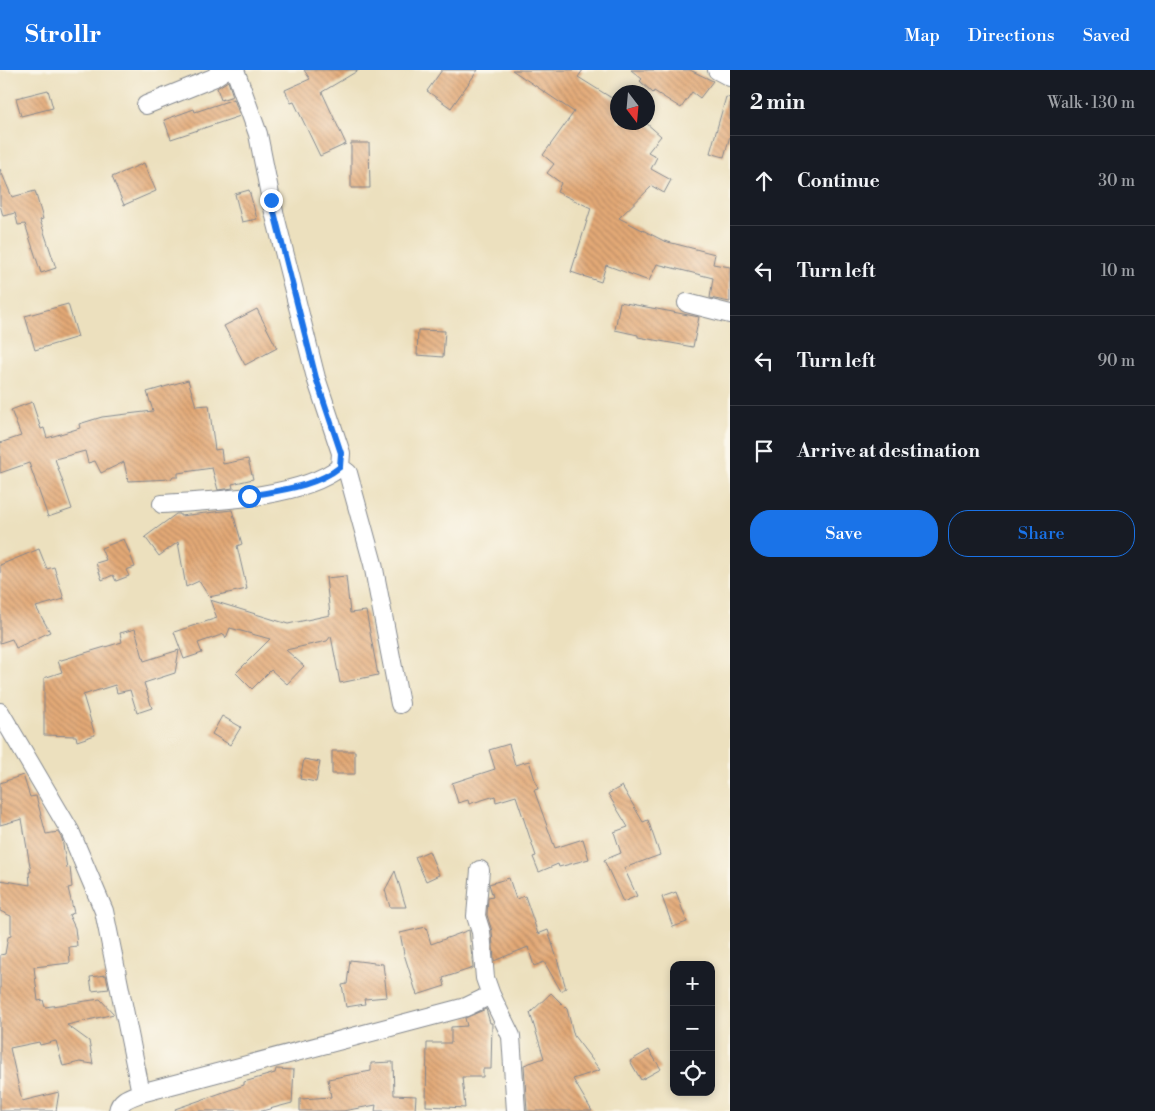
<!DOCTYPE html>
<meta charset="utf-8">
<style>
:root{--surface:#171b24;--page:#242831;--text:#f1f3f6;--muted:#9ea1a6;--line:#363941;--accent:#1a73e8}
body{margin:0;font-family:"Libre Bodoni",serif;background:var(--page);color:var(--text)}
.controls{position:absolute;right:15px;bottom:15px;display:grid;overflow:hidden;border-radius:10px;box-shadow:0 2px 8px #0003}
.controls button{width:45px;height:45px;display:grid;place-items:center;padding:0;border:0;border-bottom:1px solid var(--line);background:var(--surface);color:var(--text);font:25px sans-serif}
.compass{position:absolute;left:610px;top:15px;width:45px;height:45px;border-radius:50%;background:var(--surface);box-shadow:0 2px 8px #0003;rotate:164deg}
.stop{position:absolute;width:15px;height:15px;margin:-11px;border:4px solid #1a73e8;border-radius:50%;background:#fff}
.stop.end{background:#1a73e8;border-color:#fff;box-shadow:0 1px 5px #0008}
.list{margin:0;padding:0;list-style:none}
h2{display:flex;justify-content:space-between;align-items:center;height:65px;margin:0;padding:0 20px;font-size:21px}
h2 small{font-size:16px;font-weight:400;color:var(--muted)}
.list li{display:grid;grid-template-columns:32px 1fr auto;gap:15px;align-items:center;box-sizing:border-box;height:90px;padding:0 20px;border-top:1px solid var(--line)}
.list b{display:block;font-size:19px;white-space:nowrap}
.list em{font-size:16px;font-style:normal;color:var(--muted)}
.actions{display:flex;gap:10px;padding:15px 20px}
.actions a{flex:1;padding:11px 0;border:1px solid var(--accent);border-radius:20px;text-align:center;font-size:18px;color:var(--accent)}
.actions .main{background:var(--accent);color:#fff}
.icon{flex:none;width:28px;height:28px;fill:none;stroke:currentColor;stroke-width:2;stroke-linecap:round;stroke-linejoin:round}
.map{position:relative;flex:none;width:730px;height:1041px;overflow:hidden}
header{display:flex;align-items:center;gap:30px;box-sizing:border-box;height:70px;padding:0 25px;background:var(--accent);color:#fff}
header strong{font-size:24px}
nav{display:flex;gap:28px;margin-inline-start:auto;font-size:18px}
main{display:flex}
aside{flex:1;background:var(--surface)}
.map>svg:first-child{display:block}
</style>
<header>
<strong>Strollr</strong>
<nav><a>Map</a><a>Directions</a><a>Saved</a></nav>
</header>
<main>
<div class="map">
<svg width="730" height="1041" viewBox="0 0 730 1041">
<defs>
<pattern id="building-back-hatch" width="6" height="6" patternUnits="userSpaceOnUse" patternTransform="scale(1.25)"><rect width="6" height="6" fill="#e3a976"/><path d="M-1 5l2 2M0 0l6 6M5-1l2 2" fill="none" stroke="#b78a64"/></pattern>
</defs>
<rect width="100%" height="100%" fill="#fbf7ec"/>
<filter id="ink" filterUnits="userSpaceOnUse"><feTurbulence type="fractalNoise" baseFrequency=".02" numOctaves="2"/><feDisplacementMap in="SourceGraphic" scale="10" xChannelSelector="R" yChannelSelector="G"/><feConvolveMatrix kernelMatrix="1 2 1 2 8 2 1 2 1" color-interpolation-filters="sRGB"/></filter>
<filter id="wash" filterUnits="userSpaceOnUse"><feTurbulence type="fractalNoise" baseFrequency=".0096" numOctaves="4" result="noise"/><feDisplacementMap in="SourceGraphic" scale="20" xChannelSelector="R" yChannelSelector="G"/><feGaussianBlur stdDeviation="1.12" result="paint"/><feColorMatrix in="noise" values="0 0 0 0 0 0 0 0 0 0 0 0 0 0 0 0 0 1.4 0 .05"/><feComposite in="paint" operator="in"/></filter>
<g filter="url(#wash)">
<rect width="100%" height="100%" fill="#ece0be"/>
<g id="blocks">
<path fill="url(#building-back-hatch)" d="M304 0H359L322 22 346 74 320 86 294 32 291 33 285 20 310 9Z
M442 0H478L451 38 427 21Z
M512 0H583L578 7 618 32V52H645L661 66 648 82 657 87 651 99 671 110 664 123 652 116 619 148 664 171 715 184 713 194 730 197V232L710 228 713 208 657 194 649 211 606 195 601 212 571 202 591 138 557 122 561 113 547 103 554 94 543 85 574 42Z
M631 0H690L713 11 700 28 692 22 681 38 654 21 653 23 640 11 642 9Z
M228 11 233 26 221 30 217 18Z
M48 20 53 38 21 46 16 28Z
M726 27 730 28V66L724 87 710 83Z
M234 29 240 46 171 69 164 50 194 39 195 42Z
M351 73H369L370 118H351Z
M144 93 156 121 124 135 112 107Z
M0 99 12 127 35 121 43 149 40 150 56 198 41 203 25 154 18 155 15 143 3 146 0 135Z
M249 120 257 149 242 152 235 124Z
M620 232 699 247 693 277 638 267V265L615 260Z
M68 234 78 267 35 280 25 246Z
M257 239 277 278 245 295 224 256Z
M418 260 445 261 443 287 417 285Z
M188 310 196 336 209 335 215 380 221 379 223 394 248 389 253 409 232 414 233 418 218 420 212 398 178 403V407H172V409L128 411 124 392 101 403 95 391 88 393 85 381 55 389 72 439 48 447 29 393 0 403V373L21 366 11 340 32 332 41 359 44 358 47 368 80 358 79 354 102 347 153 341 147 322Z
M232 440 242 474 237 476 247 519 209 527 199 511 186 517 178 472 159 486 145 467 176 444H180V446Z
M124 469 135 497 126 500 129 506 116 511 113 505 102 510 96 493 106 490 101 478Z
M39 479 47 499 54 497 64 529 36 537 50 562 16 578 12 569 0 573V495Z
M346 506 350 543 366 541 378 605 340 613 331 566 327 571 286 580 304 596 287 614 271 600 252 619 236 603 270 569 230 558 226 568 224 564 198 573 202 583 184 589 174 562 217 548 210 530 288 554 330 545 326 508Z
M135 559 144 591 179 580 175 603 144 613 152 638 137 643 130 620 117 623 115 615 83 625 95 665 77 671 76 666 44 665V608L62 602 58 591 122 572 120 563Z
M222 646 241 657 230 675 212 664Z
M509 674 515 695 529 691 538 719 534 720 555 778 583 769 589 789 559 797 558 794 539 802 533 787 536 786 516 726 496 732 495 726 469 734 468 730 458 733 452 713 495 699 489 680Z
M332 681H355V704H332Z
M304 689 320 692 316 712 300 709Z
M23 705 30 727 36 726 46 764 58 762 62 769 67 798 70 797 72 817 68 818 74 843 69 845 75 858 77 876 69 877 70 893 34 897 38 931 43 930 45 937 100 929 114 944 67 955 89 971 93 994 80 992 63 996 56 971 40 975 39 972 10 978 22 1031 59 1022 56 1041H0V885L5 884 8 867 11 866V846L0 841V810L30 815 29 802H31L22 749 0 755V713Z
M622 716 643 752 648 750 660 785 624 798 637 826 623 832 604 790 621 783 614 762 628 757 608 724Z
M429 781 439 805 426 811 415 787Z
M395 801 406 837H390L385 820Z
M509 808 516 829 525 826 538 864 548 860 566 918 561 921 544 892 534 896 528 877 494 891 492 861 487 845 488 828 493 827 489 814Z
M676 822 687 852 673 857 662 827Z
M426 857 431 874 469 860 473 898 443 908 445 916 417 925 404 884 400 863Z
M350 890 383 894 387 927 364 929 365 934 346 937 342 915 347 914Z
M106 905 109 919 92 921 90 907Z
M551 923 567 939 574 966 600 1000 573 1009 592 1041H527L524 995 544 988 530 943Z
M486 939 490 953H492L491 999H483V1007H462L465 1038 426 1036 427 973H451V957L467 956 465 948Z
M649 980 661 999 641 1010 630 991Z
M393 992 394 1025 416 1026 415 1041H375L376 1035 343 1041H300V1029L331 1027 328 1009 371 1001V993Z
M276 999 294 1000 292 1033 262 1041H176L175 1039 244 1015V1012L275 1003Z"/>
</g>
</g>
<g filter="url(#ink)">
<use href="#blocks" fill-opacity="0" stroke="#84888e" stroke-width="1"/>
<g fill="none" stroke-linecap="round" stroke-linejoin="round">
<defs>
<path id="minor" d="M717 0 730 7
M146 35 213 8 225 0
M687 233 730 244
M340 397 348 403 373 494 400 634
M162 434C210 431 302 428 340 397L341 383 316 308 271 130 258 64 235 0
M0 642 70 761 104 841 141 1023C131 1027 120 1029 118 1041
M491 925 511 966 516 1041
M141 1023 466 937 491 925 485 908 481 862 476 846 480 800"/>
</defs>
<use href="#minor" stroke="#84888e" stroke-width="20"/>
<use href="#minor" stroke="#fff" stroke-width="18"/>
</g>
</g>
<g fill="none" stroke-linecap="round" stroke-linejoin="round" filter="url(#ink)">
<path stroke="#1a73e8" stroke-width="6" d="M249 426C280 420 315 417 340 397L341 383 316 308 271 130"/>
</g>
</svg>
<div class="controls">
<button>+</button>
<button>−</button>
<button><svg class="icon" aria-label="locate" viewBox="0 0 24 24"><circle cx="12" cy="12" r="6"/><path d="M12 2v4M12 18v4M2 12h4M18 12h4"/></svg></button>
</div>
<svg class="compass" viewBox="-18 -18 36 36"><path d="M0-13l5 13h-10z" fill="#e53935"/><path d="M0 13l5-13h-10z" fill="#9ea1a6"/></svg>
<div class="stop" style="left:249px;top:426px"></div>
<div class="stop end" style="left:271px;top:130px"></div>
</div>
<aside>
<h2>2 min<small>Walk · 130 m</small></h2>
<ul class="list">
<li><svg class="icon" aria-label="ahead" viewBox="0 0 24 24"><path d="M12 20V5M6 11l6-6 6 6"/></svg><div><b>Continue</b></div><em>30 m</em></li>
<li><svg class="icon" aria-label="left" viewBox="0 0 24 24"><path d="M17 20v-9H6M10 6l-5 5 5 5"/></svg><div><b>Turn left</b></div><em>10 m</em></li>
<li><svg class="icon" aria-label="left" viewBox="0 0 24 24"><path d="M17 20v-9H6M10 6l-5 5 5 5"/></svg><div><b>Turn left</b></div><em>90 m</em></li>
<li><svg class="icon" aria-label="arrive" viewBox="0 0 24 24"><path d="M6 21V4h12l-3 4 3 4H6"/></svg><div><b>Arrive at destination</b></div></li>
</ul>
<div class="actions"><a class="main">Save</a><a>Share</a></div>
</aside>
</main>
